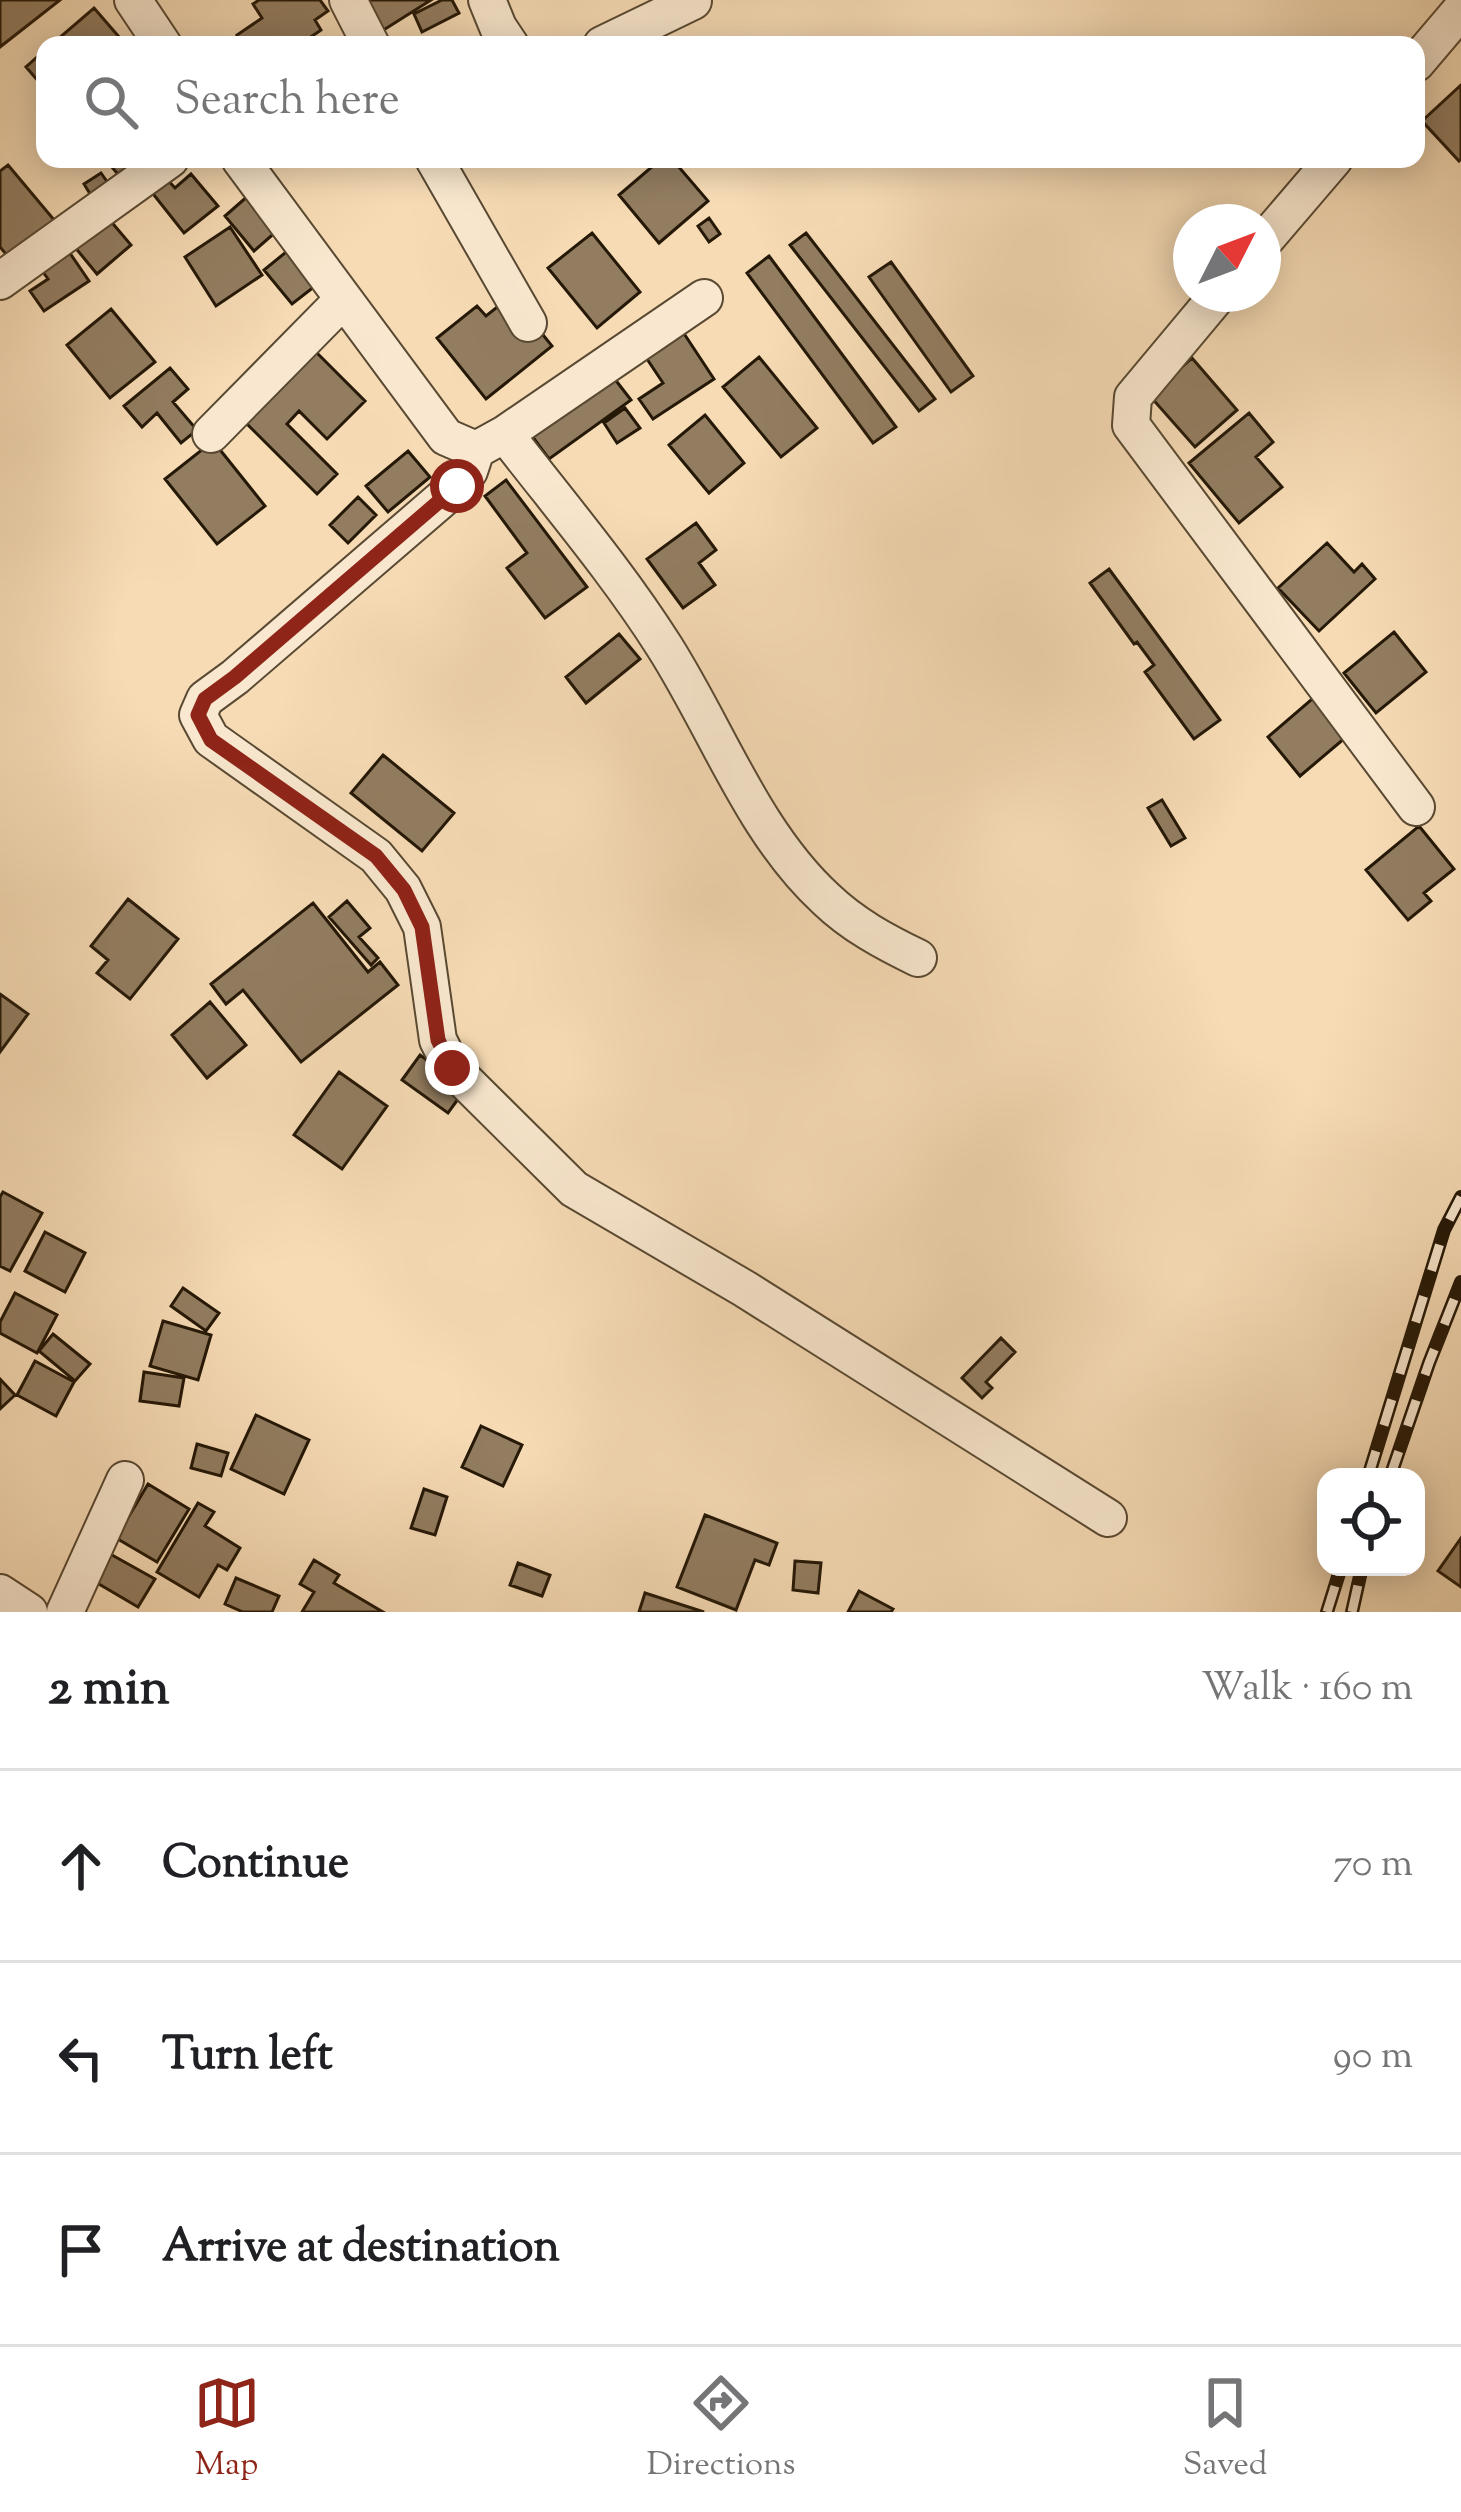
<!DOCTYPE html>
<meta charset="utf-8">
<style>
:root{--surface:#fff;--page:#f6f6f6;--text:#202124;--muted:#757577;--line:#e0e0e0;--accent:#8f2418}
body{margin:0;font-family:"Sorts Mill Goudy",serif;background:var(--page);color:var(--text)}
.controls{position:absolute;right:36px;bottom:36px;display:grid;overflow:hidden;border-radius:24px;box-shadow:0 6px 30px #0003}
.controls button{width:108px;height:108px;display:grid;place-items:center;padding:0;border:0;border-bottom:3px solid var(--line);background:var(--surface);color:var(--text);font:60px sans-serif}
.compass{position:absolute;left:1173px;top:204px;width:108px;height:108px;border-radius:50%;background:var(--surface);box-shadow:0 6px 30px #0003;rotate:48deg}
.stop{position:absolute;width:36px;height:36px;margin:-27px;border:9px solid #8f2418;border-radius:50%;background:#fff}
.stop.end{background:#8f2418;border-color:#fff;box-shadow:0 3px 12px #0008}
.list{margin:0;padding:0;list-style:none}
h2{display:flex;justify-content:space-between;align-items:center;height:156px;margin:0;padding:0 48px;font-size:51px}
h2 small{font-size:39px;font-weight:400;color:var(--muted)}
.list li{display:grid;grid-template-columns:78px 1fr auto;gap:36px;align-items:center;box-sizing:border-box;height:192px;padding:0 48px;border-top:3px solid var(--line)}
.list b{display:block;font-size:45px;white-space:nowrap}
.list em{font-size:39px;font-style:normal;color:var(--muted)}
.icon{flex:none;width:66px;height:66px;fill:none;stroke:currentColor;stroke-width:2;stroke-linecap:round;stroke-linejoin:round}
.map{position:relative;flex:none;width:1461px;height:1612px;overflow:hidden}
.search{position:absolute;background:var(--surface);box-shadow:0 6px 30px #0003;left:36px;right:36px;top:36px;height:132px;display:flex;align-items:center;gap:30px;box-sizing:border-box;padding:0 42px;border-radius:24px;color:var(--muted);font-size:45px}
.sheet{height:732px;background:var(--surface)}
nav{display:flex;justify-content:space-around;align-items:center;box-sizing:border-box;height:168px;border-top:3px solid var(--line);background:var(--surface);font-size:33px;color:var(--muted)}
nav a{display:grid;justify-items:center;gap:6px}
nav .on{color:var(--accent)}
.map>svg:first-child{display:block}
</style>
<div class="map">
<svg width="1461" height="1612" viewBox="0 0 1461 1612">
<rect width="100%" height="100%" fill="#f6dbb5"/>
<filter id="stains"><feTurbulence type="fractalNoise" baseFrequency=".00167" numOctaves="4"/><feColorMatrix values="0 0 0 0 .2 0 0 0 0 .09 0 0 0 0 .02 0 0 0 .5 -.17"/></filter>
<radialGradient id="worn" r=".72"><stop offset=".6" stop-color="#630" stop-opacity="0"/><stop offset="1" stop-color="#630" stop-opacity=".3"/></radialGradient>
<path fill="#927d61" stroke="#251807" stroke-width="3" d="M0 0H60L0 47Z
M259 0H320L328 11 315 20 321 30 299 45H245L237 35 262 18 253 4Z
M362 0H431L382 31Z
M442 0H452L459 13 422 32 414 14Z
M94 8 126 45H51Z
M45 50V89L26 67Z
M1461 85V159L1459 161 1422 121Z
M105 159H146L122 179Z
M661 159H672L708 201 659 243 619 195Z
M8 165 55 221 10 259 0 247V171Z
M101 173 113 190 95 202 84 184Z
M191 174 218 206 184 233 150 190 166 178 175 188Z
M249 195 278 230 254 251 225 216Z
M103 212 131 245 97 274 69 240Z
M709 218 720 234 709 242 698 226Z
M230 227 262 275 216 306 185 257Z
M592 233 640 292 597 328 548 268Z
M806 233 935 399 919 411 790 245Z
M63 243 89 281 44 311 30 291 48 279 36 262Z
M291 248 319 283 292 304 264 270Z
M769 256 896 427 873 443 747 273Z
M891 262 973 376 951 392 869 277Z
M501 304 535 325 552 346 486 399 437 338 477 306 486 316Z
M111 309 155 362 110 398 67 345Z
M679 326 714 379 653 419 639 399 663 383 641 350Z
M316 352 365 401 327 439 299 411 287 424 337 474 317 494 246 423Z
M759 357 817 428 781 457 723 387Z
M1192 358 1237 410 1195 447 1149 395Z
M170 368 188 389 173 402 197 430 181 443 157 413 142 427 124 406Z
M607 369 631 400 549 459 526 428Z
M625 408 640 428 617 443 604 423Z
M1249 413 1273 442 1256 457 1282 487 1239 523 1189 463Z
M705 415 744 463 709 493 669 445Z
M213 441 265 506 217 544 165 479Z
M408 451 430 477 388 512 366 486Z
M506 480 587 587 545 618 507 568 527 553 485 496Z
M358 497 376 515 348 543 330 525Z
M696 523 716 550 699 563 715 585 683 608 647 559Z
M1327 543 1354 572 1362 564 1375 579 1319 631 1278 588Z
M1109 569 1220 720 1194 739 1145 672 1154 665 1137 642 1134 644 1090 583Z
M1394 632 1426 672 1376 713 1344 673Z
M619 634 640 659 586 703 566 677Z
M1319 693 1352 732 1300 776 1268 737Z
M383 755 454 813 422 851 351 793Z
M1162 800 1185 838 1171 846 1148 808Z
M1419 826 1454 869 1424 893 1431 901 1408 920 1366 870Z
M128 899 178 939 130 999 97 973 108 960 91 946Z
M347 901 370 928 359 937 378 958 371 965 329 917Z
M313 903 368 972 380 962 398 985 301 1062 243 990 226 1004 211 984Z
M0 994 28 1014 0 1052Z
M210 1002 246 1045 207 1078 172 1035Z
M420 1055 466 1088 448 1113 402 1080Z
M339 1072 387 1106 342 1169 294 1135Z
M3 1192 42 1213 10 1271 0 1266V1197Z
M45 1232 85 1253 65 1292 25 1271Z
M183 1288 219 1313 206 1331 171 1306Z
M15 1293 57 1315 37 1353 0 1333V1322Z
M163 1321 211 1335 198 1380 150 1366Z
M53 1334 90 1364 75 1381 39 1351Z
M1001 1338 1015 1352 986 1382 992 1388 982 1398 962 1378Z
M35 1361 74 1382 56 1416 17 1395Z
M144 1372 184 1378 179 1406 140 1401Z
M0 1379 15 1395 0 1409Z
M256 1415 309 1440 284 1494 231 1469Z
M481 1426 522 1445 503 1486 462 1467Z
M197 1444 228 1453 221 1476 191 1468Z
M148 1484 189 1509 157 1562 116 1538Z
M424 1489 447 1497 435 1535 411 1528Z
M198 1503 214 1512 205 1526 240 1548 227 1570 218 1565 199 1597 157 1572Z
M705 1515 777 1543 769 1565 755 1560 736 1610 677 1587Z
M1461 1538V1587L1438 1571Z
M103 1550 155 1579 138 1607 87 1577Z
M314 1560 339 1575 334 1583 383 1612H302L314 1592 300 1584Z
M795 1561 821 1563 818 1593 793 1590Z
M518 1563 550 1575 542 1596 510 1585Z
M236 1578 279 1596 272 1612H243L225 1604Z
M859 1591 893 1609 891 1612H848Z
M645 1593 704 1612H639Z"/>
<g fill="none" stroke-linecap="round" stroke-linejoin="round">
<defs>
<path id="minor" d="M133 0 163 45
M348 0 371 45
M487 0 498 27 510 45
M602 45 693 1
M1416 63 1461 10
M240 159 446 437 476 450 505 434 704 298
M434 159 528 323
M1263 242 1334 159
M0 281 170 159
M1219 294 1133 397 1131 425 1416 807
M211 434 343 300
M505 434C559 504 617 572 664 646 717 729 753 832 826 899 853 925 885 942 918 958
M476 450 469 471 457 486 235 677 205 699 198 715 211 739 376 856 403 889 422 927 438 1040 452 1068 574 1189 745 1289 1108 1518
M0 1593 29 1612
M65 1612 125 1480"/>
</defs>
<use href="#minor" stroke="#594932" stroke-width="40"/>
<use href="#minor" stroke="#f9e8cf" stroke-width="36"/>
<defs>
<path id="rail" d="M1368 1477 1444 1230 1461 1197
M1390 1477 1429 1363 1461 1282
M1327 1612 1341 1567
M1352 1612 1362 1567"/>
</defs>
<use href="#rail" stroke="#251807" stroke-width="14"/>
<use href="#rail" stroke="#f9e8cf" stroke-width="9" stroke-dasharray="27" stroke-linecap="butt"/>
</g>
<g fill="none" stroke-linecap="round" stroke-linejoin="round">
<path stroke="#8f2418" stroke-width="15" d="M452 1068 438 1040 422 927 404 890 376 856 211 740 198 715 205 699 235 677 457 486"/>
</g>
<rect width="100%" height="100%" filter="url(#stains)"/>
<rect width="100%" height="100%" fill="url(#worn)"/>
</svg>
<div class="controls">
<button><svg class="icon" aria-label="locate" viewBox="0 0 24 24"><circle cx="12" cy="12" r="6"/><path d="M12 2v4M12 18v4M2 12h4M18 12h4"/></svg></button>
</div>
<svg class="compass" viewBox="-18 -18 36 36"><path d="M0-13l5 13h-10z" fill="#e53935"/><path d="M0 13l5-13h-10z" fill="#757577"/></svg>
<div class="stop" style="left:457px;top:486px"></div>
<div class="stop end" style="left:452px;top:1068px"></div>
<div class="search"><svg class="icon" aria-label="search" viewBox="0 0 24 24"><circle cx="10" cy="10" r="6"/><path d="M15 15l6 6"/></svg>Search here</div>
</div>
<section class="sheet">
<h2>2 min<small>Walk · 160 m</small></h2>
<ul class="list">
<li><svg class="icon" aria-label="ahead" viewBox="0 0 24 24"><path d="M12 20V5M6 11l6-6 6 6"/></svg><div><b>Continue</b></div><em>70 m</em></li>
<li><svg class="icon" aria-label="left" viewBox="0 0 24 24"><path d="M17 20v-9H6M10 6l-5 5 5 5"/></svg><div><b>Turn left</b></div><em>90 m</em></li>
<li><svg class="icon" aria-label="arrive" viewBox="0 0 24 24"><path d="M6 21V4h12l-3 4 3 4H6"/></svg><div><b>Arrive at destination</b></div></li>
</ul>
</section>
<nav>
<a class="on"><svg class="icon" aria-label="map" viewBox="0 0 24 24"><path d="M3 6l6-2 6 2 6-2v14l-6 2-6-2-6 2zM9 4v14M15 6v14"/></svg>Map</a>
<a><svg class="icon" aria-label="directions" viewBox="0 0 24 24"><path d="M12 3l9 9-9 9-9-9zM9 14v-3h6M13 9l2 2-2 2"/></svg>Directions</a>
<a><svg class="icon" aria-label="saved" viewBox="0 0 24 24"><path d="M7 4h10v16l-5-4-5 4z"/></svg>Saved</a>
</nav>
